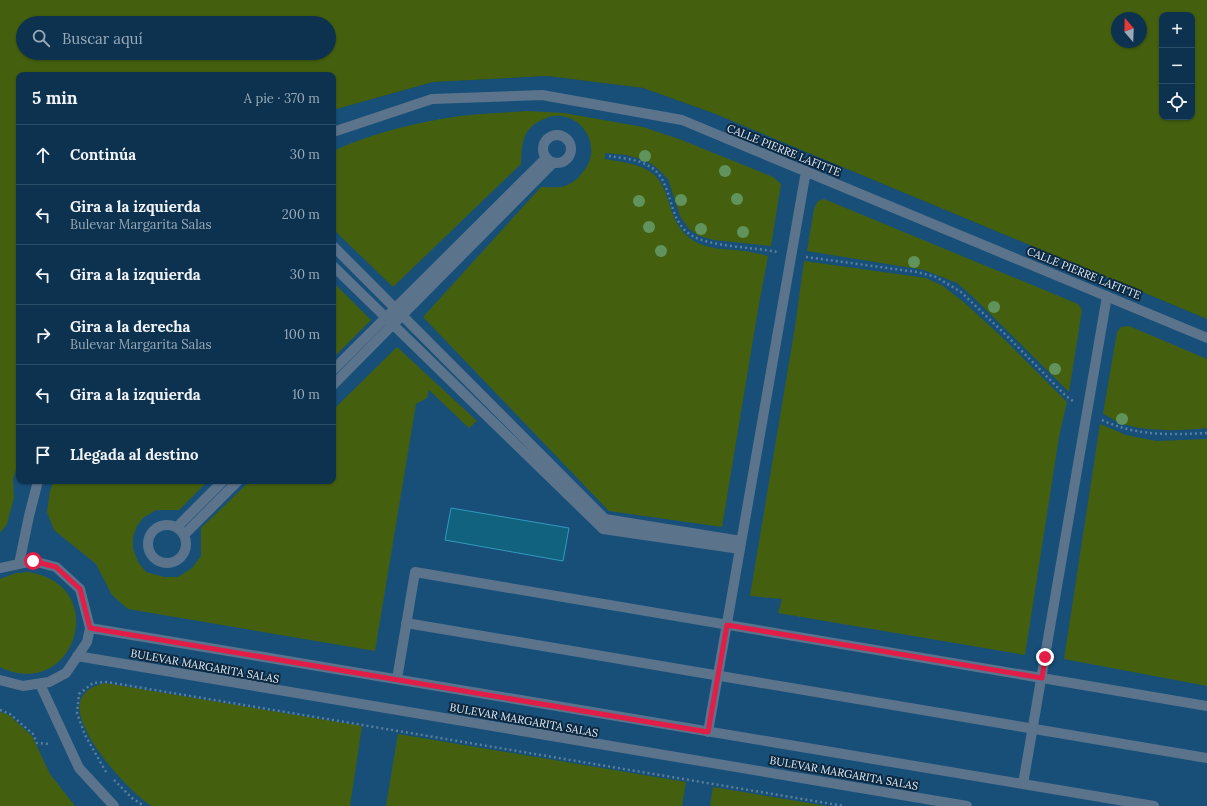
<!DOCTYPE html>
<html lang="es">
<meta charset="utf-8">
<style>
:root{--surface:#0c3250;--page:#153a57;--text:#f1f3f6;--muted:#9aaab7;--line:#2c4d67}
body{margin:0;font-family:Lora,serif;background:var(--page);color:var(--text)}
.controls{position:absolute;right:12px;top:12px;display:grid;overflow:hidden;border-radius:8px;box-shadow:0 1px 3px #0004}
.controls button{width:36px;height:36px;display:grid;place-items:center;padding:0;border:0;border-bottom:1px solid var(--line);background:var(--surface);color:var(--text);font:20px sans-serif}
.compass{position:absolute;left:1111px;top:12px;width:36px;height:36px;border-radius:50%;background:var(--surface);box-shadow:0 1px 3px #0004;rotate:341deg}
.stop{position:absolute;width:12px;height:12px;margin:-9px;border:3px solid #e11d48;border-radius:50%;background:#fff}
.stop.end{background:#e11d48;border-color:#fff;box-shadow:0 1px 4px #0008}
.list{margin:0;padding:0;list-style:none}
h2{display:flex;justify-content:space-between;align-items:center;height:52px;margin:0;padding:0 16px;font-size:17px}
h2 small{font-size:13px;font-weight:400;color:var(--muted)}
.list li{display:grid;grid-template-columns:26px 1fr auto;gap:12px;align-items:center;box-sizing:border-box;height:60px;padding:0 16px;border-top:1px solid var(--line)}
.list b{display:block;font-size:15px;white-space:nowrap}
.list p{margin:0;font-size:13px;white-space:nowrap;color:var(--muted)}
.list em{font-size:13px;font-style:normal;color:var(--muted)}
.icon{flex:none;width:22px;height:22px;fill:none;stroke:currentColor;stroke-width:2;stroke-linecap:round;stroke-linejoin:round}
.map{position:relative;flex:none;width:1207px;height:806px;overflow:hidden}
.search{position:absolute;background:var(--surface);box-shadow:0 1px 3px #0004;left:16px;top:16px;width:320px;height:44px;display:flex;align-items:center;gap:10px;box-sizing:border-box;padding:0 14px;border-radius:22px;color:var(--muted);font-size:15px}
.panel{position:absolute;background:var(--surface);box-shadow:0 1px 3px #0004;left:16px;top:72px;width:320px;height:412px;border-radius:8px}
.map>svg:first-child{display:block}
</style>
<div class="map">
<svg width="1207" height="806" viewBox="0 0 1207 806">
<rect width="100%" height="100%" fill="#10426a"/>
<path fill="#174f79" d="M547 76 643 88 713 113 1207 319V806H0V479L13 480 19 460V481H333V110L433 82Z"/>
<path fill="#44600f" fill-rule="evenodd" d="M0 0H1207V319L713 113 643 88 547 76 433 82 333 110V75H19V460L13 480 14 498 7 524 0 533ZM1162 15H1192V117H1162ZM1117 18H1141V42H1117ZM23 23H329V53H23Z
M527 111 564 113 643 127 679 139 773 177 781 184 771 246 714 240 699 236 689 229 680 216 668 179 657 168 647 161 626 155 605 153V159C620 162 639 163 652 173 674 190 664 222 694 241 709 250 728 249 744 251 752 252 760 254 768 256L758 310 722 527 609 511 423 317 541 187C548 187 559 188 565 186 572 183 578 179 582 173 607 146 577 104 544 119 522 128 522 143 521 164L393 287 333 229V151C373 133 417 122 460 116 482 113 505 113 527 111Z
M824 199 1078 304 1082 310 1069 392 973 297 957 283 924 270 807 251 814 209 818 201Z
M804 261 926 278 943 286 966 304 1005 340 1067 402 1059 437 1025 655 778 613 782 599 750 596 795 327Z
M333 282 371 320 333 358Z
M1129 326 1207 359V428C1180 431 1150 432 1123 424 1116 422 1110 417 1103 414L1117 332 1121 327Z
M397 347 477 421 469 428 429 390 427 398 416 404 375 651 128 609 112 595 96 564 54 530 47 512 50 491 54 481H208L179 510H156L143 518 137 526 133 537V549L138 562 146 572 164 577H178L192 568 201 556V528L250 481H333V410Z
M1100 424 1126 435 1156 441 1207 439V686L1064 659Z
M28 572C113 585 74 703 0 667V579L16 573Z
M105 683 362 726 350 806H152C129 793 66 723 82 697 88 687 96 686 105 683Z
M0 712 9 715 32 736 50 774 75 806H0Z
M398 734 686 782 682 806H386Z
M713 787 827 806H710Z"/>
<path fill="#11627e" stroke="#3499bf" d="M451 508 569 528 563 561 445 540Z"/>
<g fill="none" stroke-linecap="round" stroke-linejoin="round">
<path stroke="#597e9c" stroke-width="2.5" stroke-dasharray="2 3" stroke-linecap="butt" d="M609 156C621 158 636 159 647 165 675 178 665 219 691 235 709 247 754 247 777 252
M806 257 917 272 936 277 961 292 1008 337 1066 396 1073 401
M1102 420C1136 436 1170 435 1207 433
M0 710 10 714 33 734 37 743 50 744
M106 772 85 735 77 713 79 694 93 683 107 682 844 806
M114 780 132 798 144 806"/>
<path stroke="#5b748c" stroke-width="10" d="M333 132 432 99 542 95 682 120 1207 338
M543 149a14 14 0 1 1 28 0a14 14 0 1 1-28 0Z
M333 246 605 519 741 541
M333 266 603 529 740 549
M333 370 546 158
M333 385 553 163
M148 544a19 19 0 1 1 38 0a19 19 0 1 1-38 0Z
M177 527 223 481
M184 535 238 481
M19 564 29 516 38 481
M0 568 33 561 56 567 80 589 90 628 87 642 66 673 49 682 23 686 0 680
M406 623 1207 758
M90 628 1154 806
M77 656 967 806
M397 679 415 572 1207 706
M40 684 79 768 114 806
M708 732 806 171
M1023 784 1107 296"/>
</g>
<g fill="#61935c">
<circle cx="645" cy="156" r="6"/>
<circle cx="725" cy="171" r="6"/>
<circle cx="737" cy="199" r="6"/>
<circle cx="681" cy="200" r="6"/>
<circle cx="639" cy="201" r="6"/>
<circle cx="649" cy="227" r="6"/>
<circle cx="701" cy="229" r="6"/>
<circle cx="743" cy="232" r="6"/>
<circle cx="661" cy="251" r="6"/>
<circle cx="914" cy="262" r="6"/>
<circle cx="994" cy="307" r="6"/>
<circle cx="1055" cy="369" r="6"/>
<circle cx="1122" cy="419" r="6"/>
</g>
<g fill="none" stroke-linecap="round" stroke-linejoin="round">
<path stroke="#e11d48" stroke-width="5" d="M33 561 56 567 80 589 90 628 708 732 727 625 1042 678 1045 657"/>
</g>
<g text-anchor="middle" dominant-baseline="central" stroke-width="4" stroke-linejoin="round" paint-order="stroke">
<g font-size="11" fill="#e2effb" stroke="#0d283f">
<text transform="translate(784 150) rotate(22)">CALLE PIERRE LAFITTE</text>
<text transform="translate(1084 273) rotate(22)">CALLE PIERRE LAFITTE</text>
<text transform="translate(205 666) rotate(10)">BULEVAR MARGARITA SALAS</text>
<text transform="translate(524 720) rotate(10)">BULEVAR MARGARITA SALAS</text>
<text transform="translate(844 773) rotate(10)">BULEVAR MARGARITA SALAS</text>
</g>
</g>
</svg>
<div class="controls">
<button>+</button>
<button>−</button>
<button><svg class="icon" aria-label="locate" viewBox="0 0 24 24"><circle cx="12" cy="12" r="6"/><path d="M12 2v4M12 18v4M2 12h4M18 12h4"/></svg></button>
</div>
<svg class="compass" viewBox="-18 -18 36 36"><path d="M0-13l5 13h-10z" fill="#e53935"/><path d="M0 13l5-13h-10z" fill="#9aaab7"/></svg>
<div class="stop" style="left:33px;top:561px"></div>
<div class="stop end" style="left:1045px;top:657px"></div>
<div class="search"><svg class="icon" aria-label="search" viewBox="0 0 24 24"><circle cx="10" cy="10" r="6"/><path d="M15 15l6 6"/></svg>Buscar aquí</div>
<section class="panel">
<h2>5 min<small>A pie · 370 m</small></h2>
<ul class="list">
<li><svg class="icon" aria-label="ahead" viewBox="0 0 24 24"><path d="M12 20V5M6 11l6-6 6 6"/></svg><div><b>Continúa</b></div><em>30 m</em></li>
<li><svg class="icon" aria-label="left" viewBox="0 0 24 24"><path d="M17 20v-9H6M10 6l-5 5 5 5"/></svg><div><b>Gira a la izquierda</b><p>Bulevar Margarita Salas</p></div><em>200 m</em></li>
<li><svg class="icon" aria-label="left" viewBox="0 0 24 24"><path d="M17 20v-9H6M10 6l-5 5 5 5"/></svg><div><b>Gira a la izquierda</b></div><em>30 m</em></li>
<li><svg class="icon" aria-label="right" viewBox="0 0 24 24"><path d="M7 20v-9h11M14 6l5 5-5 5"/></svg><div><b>Gira a la derecha</b><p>Bulevar Margarita Salas</p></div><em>100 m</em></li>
<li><svg class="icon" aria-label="left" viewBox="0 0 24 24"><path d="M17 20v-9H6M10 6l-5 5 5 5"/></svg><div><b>Gira a la izquierda</b></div><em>10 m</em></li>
<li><svg class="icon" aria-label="arrive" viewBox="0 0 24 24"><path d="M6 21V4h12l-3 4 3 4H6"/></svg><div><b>Llegada al destino</b></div></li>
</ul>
</section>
</div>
